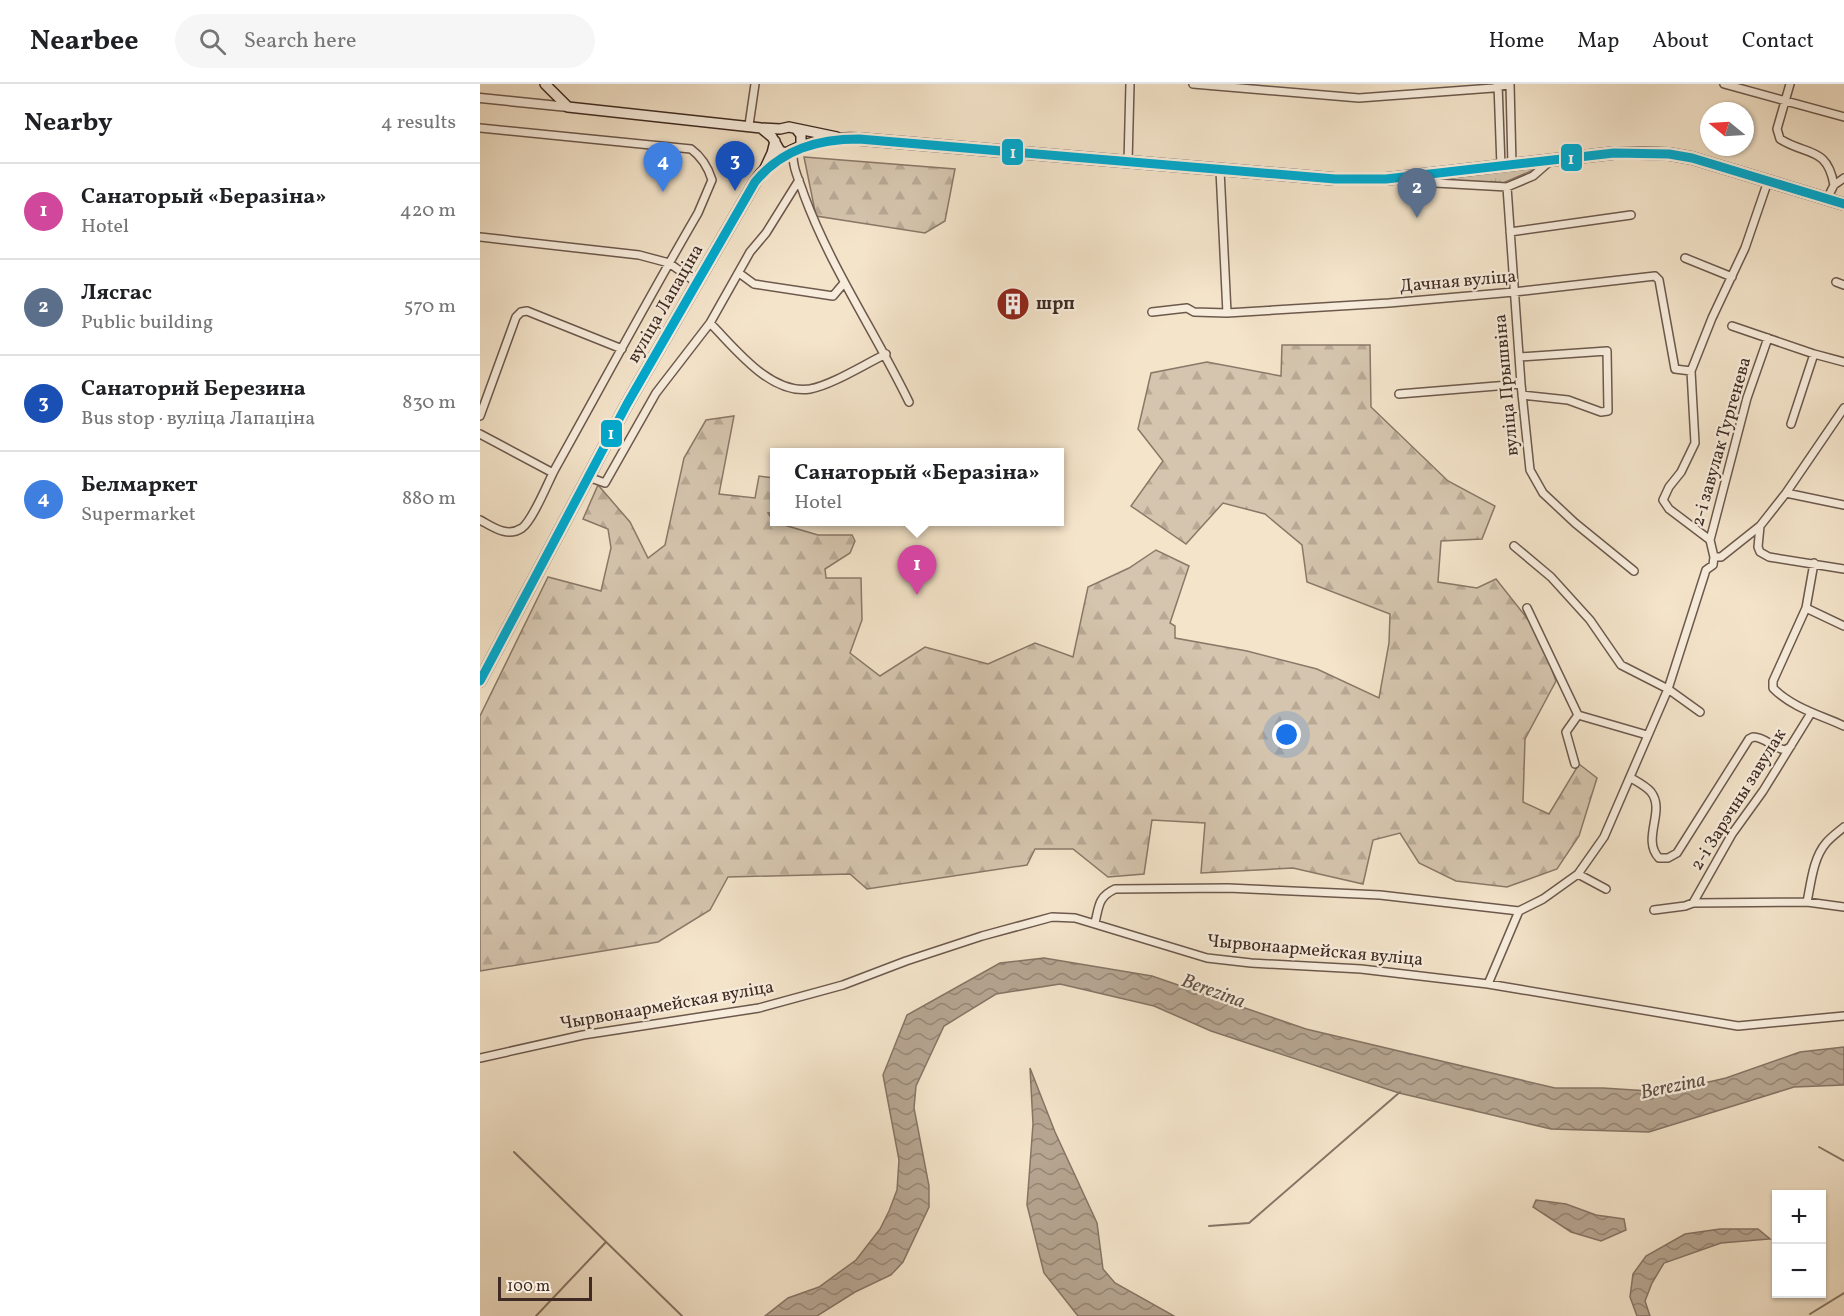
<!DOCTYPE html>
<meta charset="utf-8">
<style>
:root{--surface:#fff;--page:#f6f6f6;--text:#202124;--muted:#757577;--line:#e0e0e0;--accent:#2563eb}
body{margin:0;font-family:Vollkorn,serif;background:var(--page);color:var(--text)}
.controls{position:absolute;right:18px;bottom:18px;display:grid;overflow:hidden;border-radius:0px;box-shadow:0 2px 4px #0004}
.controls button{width:54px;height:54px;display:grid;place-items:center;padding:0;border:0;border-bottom:2px solid var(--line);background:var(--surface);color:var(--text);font:30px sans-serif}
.compass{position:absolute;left:1220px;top:18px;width:54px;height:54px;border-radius:50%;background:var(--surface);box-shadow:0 2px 4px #0004;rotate:288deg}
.scale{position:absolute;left:18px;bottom:15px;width:94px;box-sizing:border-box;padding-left:6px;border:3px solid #3f2b23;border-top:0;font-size:16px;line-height:21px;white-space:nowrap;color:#3f2b23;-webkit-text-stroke:4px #f8eddd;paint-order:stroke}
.you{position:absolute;left:807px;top:651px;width:21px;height:21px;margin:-15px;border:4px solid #fff;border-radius:50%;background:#1a73e8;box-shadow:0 0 0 9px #1a73e833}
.badge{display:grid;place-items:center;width:39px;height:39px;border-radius:50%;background:var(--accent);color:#fff;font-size:20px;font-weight:700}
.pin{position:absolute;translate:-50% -50px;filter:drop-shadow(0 2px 3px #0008)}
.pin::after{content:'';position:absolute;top:32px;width:21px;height:18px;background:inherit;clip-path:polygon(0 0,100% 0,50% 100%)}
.popup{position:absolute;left:290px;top:364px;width:294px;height:78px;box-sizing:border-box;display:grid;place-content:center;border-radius:0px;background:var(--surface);filter:drop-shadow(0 2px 4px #0005);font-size:20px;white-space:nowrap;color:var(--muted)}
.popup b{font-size:22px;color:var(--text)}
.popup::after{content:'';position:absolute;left:50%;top:100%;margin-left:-12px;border:12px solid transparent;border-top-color:var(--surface)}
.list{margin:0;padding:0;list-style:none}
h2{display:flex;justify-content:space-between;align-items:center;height:78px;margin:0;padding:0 24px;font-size:26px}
h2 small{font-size:20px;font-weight:400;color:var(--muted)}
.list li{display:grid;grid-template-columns:39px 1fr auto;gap:18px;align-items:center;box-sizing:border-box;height:96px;padding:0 24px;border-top:2px solid var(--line)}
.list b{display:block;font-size:22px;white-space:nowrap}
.list p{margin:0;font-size:20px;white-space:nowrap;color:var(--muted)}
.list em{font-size:20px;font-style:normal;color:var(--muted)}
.icon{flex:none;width:33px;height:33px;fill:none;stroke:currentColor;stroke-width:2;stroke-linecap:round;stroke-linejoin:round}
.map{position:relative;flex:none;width:1364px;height:1232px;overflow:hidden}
header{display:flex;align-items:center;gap:36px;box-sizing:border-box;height:84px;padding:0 30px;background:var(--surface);border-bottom:2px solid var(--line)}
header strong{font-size:28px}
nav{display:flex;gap:33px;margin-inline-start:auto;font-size:21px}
.search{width:420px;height:54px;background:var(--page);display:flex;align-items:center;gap:15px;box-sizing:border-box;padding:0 21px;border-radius:33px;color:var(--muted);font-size:22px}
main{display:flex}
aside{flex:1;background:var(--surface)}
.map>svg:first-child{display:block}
</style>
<header>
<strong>Nearbee</strong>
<div class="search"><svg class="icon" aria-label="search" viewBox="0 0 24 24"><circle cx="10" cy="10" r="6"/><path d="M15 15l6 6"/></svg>Search here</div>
<nav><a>Home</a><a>Map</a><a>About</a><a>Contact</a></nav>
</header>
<main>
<aside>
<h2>Nearby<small>4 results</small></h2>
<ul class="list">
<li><span class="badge" style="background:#d1479c">1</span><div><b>Санаторый «Беразіна»</b><p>Hotel</p></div><em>420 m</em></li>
<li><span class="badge" style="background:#5c6f8a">2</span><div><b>Лясгас</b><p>Public building</p></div><em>570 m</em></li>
<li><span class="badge" style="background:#1a4fb4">3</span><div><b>Санаторий Березина</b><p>Bus stop · вуліца Лапаціна</p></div><em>830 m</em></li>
<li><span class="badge" style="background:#3f7fe0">4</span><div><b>Белмаркет</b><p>Supermarket</p></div><em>880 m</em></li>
</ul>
</aside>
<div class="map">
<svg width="1364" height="1232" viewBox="0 0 1364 1232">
<defs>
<pattern id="grass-tufts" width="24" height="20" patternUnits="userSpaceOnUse" patternTransform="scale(1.5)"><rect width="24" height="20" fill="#d5c5ae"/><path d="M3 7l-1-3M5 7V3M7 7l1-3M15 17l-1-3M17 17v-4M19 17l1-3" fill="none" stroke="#b8a995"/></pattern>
<pattern id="forest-firs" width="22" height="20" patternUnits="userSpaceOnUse" patternTransform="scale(1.5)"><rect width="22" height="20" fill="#d5c5ae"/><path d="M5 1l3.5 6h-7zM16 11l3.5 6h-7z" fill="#b8a995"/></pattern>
<pattern id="water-waves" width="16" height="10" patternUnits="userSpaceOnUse" patternTransform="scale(1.5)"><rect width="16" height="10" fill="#b6a591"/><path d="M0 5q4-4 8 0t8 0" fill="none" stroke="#958776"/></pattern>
</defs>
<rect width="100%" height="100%" fill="#f4e4ca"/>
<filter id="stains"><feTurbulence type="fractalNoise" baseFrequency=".00333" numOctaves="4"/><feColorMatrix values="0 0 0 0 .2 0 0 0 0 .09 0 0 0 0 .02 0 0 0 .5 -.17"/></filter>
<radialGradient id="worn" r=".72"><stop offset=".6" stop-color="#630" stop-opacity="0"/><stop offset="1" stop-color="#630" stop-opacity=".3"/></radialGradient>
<path fill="url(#grass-tufts)" stroke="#8a7868" stroke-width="1.5" d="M1054 83 1058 84 1021 100 1015 98 963 97 965 95Z"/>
<path fill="url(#forest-firs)" stroke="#8a7868" stroke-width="1.5" d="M324 73 475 85 465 137 445 149 336 132Z
M802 261H890L891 323 968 397 1015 422 1002 455 961 457 958 498 997 504 1016 495 1058 548 1076 597 1045 655 1043 718 1069 730 1099 680 1117 694 1099 752 1077 785 1027 803 976 797 939 779 920 749 893 756 883 800 813 784 721 789 725 739 672 736 664 790 628 793 593 765H555L547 781 387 805 370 790 248 793 230 826 178 858 0 887V632L68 493 121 507 131 464 128 445 103 435 118 401 150 438 168 474 185 461 204 374 226 336 254 332 239 410 275 414 279 392 294 394V428L288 429 294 438 338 451H372L375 457 370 469 345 485 346 494H381L382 536 370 569 400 592 445 563 508 580 555 559 593 573 608 503 649 484 676 466 709 482 690 539 695 542V554L767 567 837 585 899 614 909 559 910 530 827 498 822 461 785 430 743 419 706 460 651 422 683 377 658 345 671 289 727 278 801 292Z"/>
<path fill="url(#water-waves)" stroke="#867465" stroke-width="1.5" d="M564 874 672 892 826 945 1075 1004H1123L1185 1008 1246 994 1320 968 1364 963V1001L1314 1003 1169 1048 1071 1045 919 1009 731 947 674 922 580 900 516 910 464 942 436 1002 434 1024 449 1102V1123L423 1178 411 1191 375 1208 337 1232H285L308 1214 339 1203 376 1176 400 1145 409 1127 417 1106 419 1076 403 991 427 931 520 879Z
M550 984 575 1048 617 1139 623 1185 635 1199 694 1232H598L564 1189 547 1121 553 1040Z
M1056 1116 1086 1120 1116 1131 1144 1135 1146 1146 1121 1157 1091 1148 1053 1123Z
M1240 1145H1278L1290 1155 1241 1159 1184 1179 1172 1199 1165 1217 1170 1232H1157L1150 1213 1153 1190 1166 1172 1205 1150Z"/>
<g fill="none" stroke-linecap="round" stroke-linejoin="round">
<path stroke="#867465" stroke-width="2" d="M1339 1063 1364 1077
M34 1068 202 1232
M729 1142 769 1139 920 1008
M1330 1230 1364 1209
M56 1232 126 1158"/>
<defs>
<path id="minor" d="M713 0 879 14 1013 4 1029 0
M1018 0 1021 82
M1030 0 1032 81
M1244 0 1364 33
M1310 0 1297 45 1300 55C1327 72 1347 62 1354 101
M269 41 275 0
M0 44 211 65C222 73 228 83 232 96L218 129C169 213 123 299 75 385 68 398 53 436 42 444 27 454 13 443 0 436
M313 67C312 84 319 95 324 111 351 184 395 248 429 318
M648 79 650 0
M740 86 747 229
M920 97 1027 103 1053 92 1069 78
M1027 103 1041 300 1050 386 1063 409 1095 439 1154 487
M1347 115 1354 101 1364 94
M1030 148 1151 131
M0 153 159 171 189 179 217 199
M1205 174 1252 193
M259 189 274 200 353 212 364 199
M1356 198 1364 201
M672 228 707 224 714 228 747 229 909 219 1034 208 1175 192 1179 196 1195 285 1211 287
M230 239C255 264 290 311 330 305 352 301 385 280 406 270
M1252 242 1334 270 1364 278
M1040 273 1127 267 1128 327 1121 328 1088 316 1042 311
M919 310 1041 300
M0 332 36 233 41 228 47 227 142 265
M1311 340 1334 270
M0 350 73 389
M108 393 125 399 176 309 230 239 270 168 286 149 319 96
M1306 409 1364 421
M1280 442 1278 463 1280 468 1289 473 1364 485
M1230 456 1189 425 1183 416 1189 403 1201 388 1215 359 1211 287 1232 234 1265 164 1288 97
M1034 462 1071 493 1110 536 1141 581 1188 605 1220 628
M1234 473H1241L1280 442 1306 409 1364 324
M1334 479 1326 524 1293 597V604C1311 623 1340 631 1364 642
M1047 524 1098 631
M1326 524 1364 542
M1095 680 1086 648 1098 631 1167 651
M1151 694C1158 698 1166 702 1171 708 1186 727 1161 755 1179 774H1188L1197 769 1269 655 1273 653C1286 653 1293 665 1306 666L1311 662
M1098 790 1126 805
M1327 818C1331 799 1333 774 1346 759 1351 753 1358 748 1364 743
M1213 819 1252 750 1283 707 1331 629
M1174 826 1205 822 1213 819 1327 818 1364 823
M615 839C619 822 618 813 635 805L748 804 900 811 1039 827
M1008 900 1039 827 1063 815 1098 790 1124 753 1188 605 1226 486 1233 481 1234 473 1230 456 1267 314 1288 254
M0 974 103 951 279 924 363 901 426 877 502 852 572 833 595 834 727 874 771 879 881 885 1008 900 1258 942 1364 932"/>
<path id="tertiary" d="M0 14 88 23"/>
<path id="secondary" d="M65 0 88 23 281 44 300 45 309 43 357 53
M281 44 292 53 300 67 306 69 321 62V51L317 46
M285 84 292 69 295 57"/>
<path id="primary" d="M0 597 147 320 275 98C298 65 340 53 379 55L855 95H906L1134 69H1159L1189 70 1212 74 1364 120"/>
</defs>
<use href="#minor" stroke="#6c594d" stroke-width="10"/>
<use href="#tertiary" stroke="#6c594d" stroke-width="11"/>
<use href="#secondary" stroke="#3f2b23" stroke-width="12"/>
<use href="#primary" stroke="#3f2b23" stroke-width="14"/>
<use href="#minor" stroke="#f8eddd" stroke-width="7"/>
<use href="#tertiary" stroke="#f8eddd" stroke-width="8"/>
<use href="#secondary" stroke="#f8eddd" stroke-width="9"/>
<use href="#primary" stroke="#f4e4ca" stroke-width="10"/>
<defs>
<path id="bus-1" d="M0 597 147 320 275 98C302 65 338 55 379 55L855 95H906L1134 69 1189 70 1212 74 1364 120"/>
</defs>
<use href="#bus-1" stroke="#f8eddd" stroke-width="14"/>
<use href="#bus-1" stroke="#00a9ce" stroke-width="9"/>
</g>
<defs>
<symbol id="building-disc" viewBox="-11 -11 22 22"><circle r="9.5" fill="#8f2418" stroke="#f8eddd"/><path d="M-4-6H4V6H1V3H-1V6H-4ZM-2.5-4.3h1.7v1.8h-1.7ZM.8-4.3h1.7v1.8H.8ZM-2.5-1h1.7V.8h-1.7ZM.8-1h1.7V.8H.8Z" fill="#fff"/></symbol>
</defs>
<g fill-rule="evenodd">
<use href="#building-disc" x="514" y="201" width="38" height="38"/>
</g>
<g text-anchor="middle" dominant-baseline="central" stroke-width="4.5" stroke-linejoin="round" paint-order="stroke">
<g font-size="18" fill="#3f2b23" stroke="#f8eddd">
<text transform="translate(978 198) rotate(-5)">Дачная вуліца</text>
<text transform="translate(186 220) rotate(-60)">вуліца Лапаціна</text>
<text transform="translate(1027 301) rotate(-95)">вуліца Прышвіна</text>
<text transform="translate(1242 358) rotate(-74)">2-і завулак Тургенева</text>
<text transform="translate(1259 716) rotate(-58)">2-і Зарэчны завулак</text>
<text transform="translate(835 867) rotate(5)">Чырвонаармейская вуліца</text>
<text transform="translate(187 922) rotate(-10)">Чырвонаармейская вуліца</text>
</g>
<g font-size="18" font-weight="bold" fill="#3f2b23" stroke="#f8eddd" text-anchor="start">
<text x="556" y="220">шрп</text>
</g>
<g font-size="20" font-style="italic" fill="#635044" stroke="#f8eddd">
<text transform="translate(733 908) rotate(20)">Berezina</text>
<text transform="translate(1193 1003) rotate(-12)">Berezina</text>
</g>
</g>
<g stroke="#f8eddd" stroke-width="2">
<rect x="521" y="54" width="23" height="28" rx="6" fill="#00a9ce"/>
<rect x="1080" y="59" width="23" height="29" rx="6" fill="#00a9ce"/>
<rect x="120" y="335" width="23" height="29" rx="6" fill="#00a9ce"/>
</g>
<g font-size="16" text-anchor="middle" font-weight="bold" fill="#fff">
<text x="533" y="74">1</text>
<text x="1091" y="80">1</text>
<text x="131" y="355">1</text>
</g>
<rect width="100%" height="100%" filter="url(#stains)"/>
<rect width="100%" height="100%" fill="url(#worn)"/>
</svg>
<div class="controls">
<button>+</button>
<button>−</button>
</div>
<svg class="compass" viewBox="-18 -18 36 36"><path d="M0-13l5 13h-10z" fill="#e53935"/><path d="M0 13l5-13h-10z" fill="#757577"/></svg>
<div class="scale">100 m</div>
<div class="you"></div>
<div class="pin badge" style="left:437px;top:511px;background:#d1479c">1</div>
<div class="popup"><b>Санаторый «Беразіна»</b>Hotel</div>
<div class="pin badge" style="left:937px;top:134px;background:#5c6f8a">2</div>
<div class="pin badge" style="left:255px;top:107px;background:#1a4fb4">3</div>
<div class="pin badge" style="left:183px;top:108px;background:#3f7fe0">4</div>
</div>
</main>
